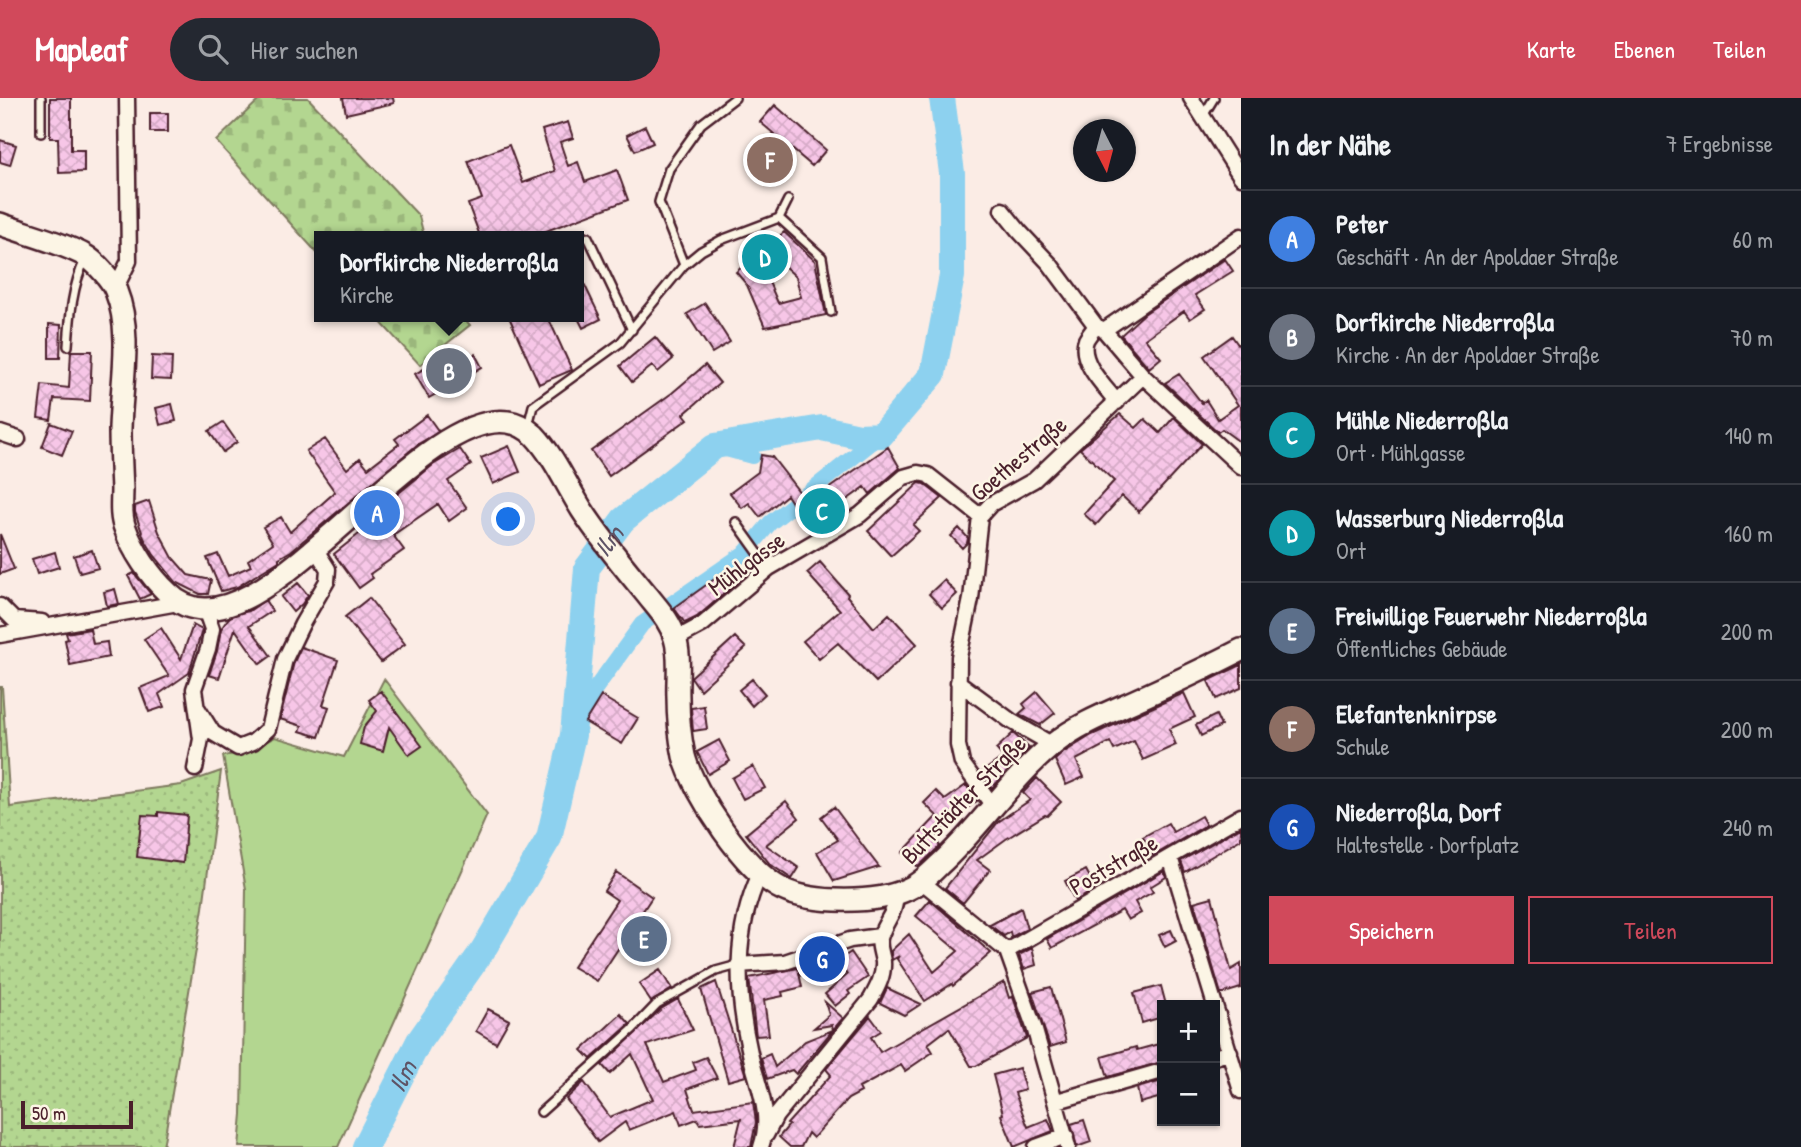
<!DOCTYPE html>
<html lang="de">
<meta charset="utf-8">
<style>
:root{--surface:#171b24;--page:#242831;--text:#f1f3f6;--muted:#9ea1a6;--line:#363941;--accent:#d1495b}
body{margin:0;font-family:"Patrick Hand",sans-serif;background:var(--page);color:var(--text)}
.controls{position:absolute;right:21px;bottom:21px;display:grid;overflow:hidden;border-radius:0px;box-shadow:0 2px 5px #0004}
.controls button{width:63px;height:63px;display:grid;place-items:center;padding:0;border:0;border-bottom:2px solid var(--line);background:var(--surface);color:var(--text);font:35px sans-serif}
.compass{position:absolute;left:1073px;top:21px;width:63px;height:63px;border-radius:50%;background:var(--surface);box-shadow:0 2px 5px #0004;rotate:174deg}
.scale{position:absolute;left:21px;bottom:18px;width:112px;box-sizing:border-box;padding-left:7px;border:4px solid #4a1f2b;border-top:0;font-size:19px;line-height:24px;white-space:nowrap;color:#4a1f2b;-webkit-text-stroke:5px #fcf5e5;paint-order:stroke}
.you{position:absolute;left:509px;top:422px;width:24px;height:24px;margin:-18px;border:5px solid #fff;border-radius:50%;background:#1a73e8;box-shadow:0 0 0 10px #1a73e833}
.badge{display:grid;place-items:center;width:46px;height:46px;border-radius:50%;background:var(--accent);color:#fff;font-size:23px;font-weight:700}
.pin{position:absolute;translate:-50% -50%;border:4px solid #fff;box-shadow:0 2px 7px #0006}
.popup{position:absolute;left:314px;top:133px;width:270px;height:91px;box-sizing:border-box;display:grid;place-content:center;border-radius:0px;background:var(--surface);filter:drop-shadow(0 2px 5px #0005);font-size:23px;white-space:nowrap;color:var(--muted)}
.popup b{font-size:26px;color:var(--text)}
.popup::after{content:'';position:absolute;left:50%;top:100%;margin-left:-14px;border:14px solid transparent;border-top-color:var(--surface)}
.list{margin:0;padding:0;list-style:none}
h2{display:flex;justify-content:space-between;align-items:center;height:91px;margin:0;padding:0 28px;font-size:30px}
h2 small{font-size:23px;font-weight:400;color:var(--muted)}
.list li{display:grid;grid-template-columns:46px 1fr auto;gap:21px;align-items:center;box-sizing:border-box;height:98px;padding:0 28px;border-top:2px solid var(--line)}
.list b{display:block;font-size:26px;white-space:nowrap}
.list p{margin:0;font-size:23px;white-space:nowrap;color:var(--muted)}
.list em{font-size:23px;font-style:normal;color:var(--muted)}
.actions{display:flex;gap:14px;padding:21px 28px}
.actions a{flex:1;padding:16px 0;border:2px solid var(--accent);border-radius:0px;text-align:center;font-size:24px;color:var(--accent)}
.actions .main{background:var(--accent);color:#fff}
.icon{flex:none;width:38px;height:38px;fill:none;stroke:currentColor;stroke-width:2;stroke-linecap:round;stroke-linejoin:round}
.map{position:relative;flex:none;width:1241px;height:1049px;overflow:hidden}
header{display:flex;align-items:center;gap:42px;box-sizing:border-box;height:98px;padding:0 35px;background:var(--accent);color:#fff}
header strong{font-size:33px}
nav{display:flex;gap:38px;margin-inline-start:auto;font-size:24px}
.search{width:490px;height:63px;background:var(--page);display:flex;align-items:center;gap:18px;box-sizing:border-box;padding:0 24px;border-radius:38px;color:var(--muted);font-size:26px}
main{display:flex}
aside{flex:1;background:var(--surface)}
.map>svg:first-child{display:block}
</style>
<header>
<strong>Mapleaf</strong>
<div class="search"><svg class="icon" aria-label="search" viewBox="0 0 24 24"><circle cx="10" cy="10" r="6"/><path d="M15 15l6 6"/></svg>Hier suchen</div>
<nav><a>Karte</a><a>Ebenen</a><a>Teilen</a></nav>
</header>
<main>
<div class="map">
<svg width="1241" height="1049" viewBox="0 0 1241 1049">
<defs>
<pattern id="green-dots" width="8" height="8" patternUnits="userSpaceOnUse" patternTransform="scale(1.75)"><rect width="8" height="8" fill="#b3d690"/><path d="M2 2h.1M6 6h.1" fill="none" stroke="#9bb77c" stroke-width="1.8" stroke-linecap="round"/></pattern>
<pattern id="cemetery-stones" width="16" height="16" patternUnits="userSpaceOnUse" patternTransform="scale(1.75)"><rect width="16" height="16" fill="#b3d690"/><path d="M2 7V4a2 2 0 0 1 4 0v3zM10 15v-3a2 2 0 0 1 4 0v3z" fill="#9bb77c"/></pattern>
<pattern id="building-cross-hatch" width="8" height="8" patternUnits="userSpaceOnUse" patternTransform="scale(1.75)"><rect width="8" height="8" fill="#f7c6e7"/><path d="M0 0l8 8M0 8l8-8" fill="none" stroke="#d5aac6"/></pattern>
</defs>
<rect width="100%" height="100%" fill="#fbece5"/>
<filter id="ink" filterUnits="userSpaceOnUse"><feTurbulence type="fractalNoise" baseFrequency=".0143" numOctaves="2"/><feDisplacementMap in="SourceGraphic" scale="14" xChannelSelector="R" yChannelSelector="G"/><feConvolveMatrix kernelMatrix="1 2 1 2 8 2 1 2 1" color-interpolation-filters="sRGB"/></filter>
<g filter="url(#ink)">
<path fill="url(#green-dots)" stroke="#7e7a5e" stroke-width="2" d="M0 589H2L10 709 181 687 221 673 203 810 163 1049H0Z"/>
<path fill="url(#cemetery-stones)" stroke="#7e7a5e" stroke-width="2" d="M261 0H308L419 118 424 138H320L319 157 216 43Z
M376 219H463L470 227 420 267Z"/>
<path fill="#b3d690" stroke="#7e7a5e" stroke-width="2" d="M384 581 487 717 338 1049H239L242 1016 246 791 223 658 246 654 275 639 344 659Z"/>
<g fill="none" stroke-linecap="round" stroke-linejoin="round">
<path stroke="#8dd1ef" stroke-width="16" d="M715 348 752 358
M573 637 595 591 642 526 746 454 770 425 881 337"/>
<path stroke="#8dd1ef" stroke-width="26" id="s1" d="M365 1049 419 943 483 852 549 740 573 637 587 470 623 422 715 348 822 330 859 338 881 337 933 276 952 178V75L942 0"/>
</g>
<path fill="url(#building-cross-hatch)" stroke="#4a1f2b" stroke-width="2" d="M50 0H71V52H84V74L59 75 58 40H50Z
M343 0H393L394 5 346 16Z
M775 7 826 52 812 68 760 24Z
M150 15H168V34H150Z
M568 24 573 40 560 44 568 68 578 64 585 84 617 72 628 102 533 138H480L468 106 482 101 468 63 509 47 523 85 555 73 542 32Z
M645 28 653 45 635 53 627 37Z
M0 42 16 47 10 67 0 64Z
M784 134 815 163 826 217 765 229 747 187 736 174 757 156 778 205 801 199 796 179 765 150Z
M1225 161 1233 173 1195 197 1205 211 1190 221 1184 213 1145 241 1161 260 1149 270 1121 237 1144 216Z
M578 173 601 221 583 230 578 220Z
M705 205 730 244 712 255 687 216Z
M509 219H548L572 272 539 286Z
M49 226 61 227 60 260H49Z
M1232 238 1241 251V345L1222 331 1218 334 1165 285 1179 276 1202 305 1206 302 1218 321 1238 307 1204 258Z
M655 239 673 261 658 274 652 268 632 284 620 268Z
M458 252 464 262 475 256 482 269 429 300 415 276Z
M71 253H92L90 303 54 301 51 322 38 320 42 287 69 290Z
M152 258 172 259 171 282 151 281Z
M705 267 720 285 684 316 688 321 609 378 591 353 672 295Z
M172 306 176 323 160 327 156 310Z
M1120 316 1136 330 1145 321 1160 335 1174 319 1202 346 1139 414 1122 398 1096 427 1084 416 1114 383 1080 351Z
M427 317 439 334 418 346 291 453 279 460V463L237 489 221 493 207 460 218 456 228 478 251 468 248 462 273 445 263 429 281 419 290 434 335 394 306 353 325 341 347 371 360 360 368 370 399 346 395 341Z
M223 324 237 344 223 354 209 333Z
M51 325 72 333 62 357 42 349Z
M509 348 520 374 493 386 481 360Z
M888 349 900 370 870 396 865 389 841 406 846 413 811 434 787 397 760 419 749 405 742 410 730 395 758 374 761 357 772 359 808 405Z
M460 351 471 367 448 383 467 410 449 423 438 406 393 437 404 452 370 476 373 480 359 490 334 456 364 432 362 427 388 404 433 367Z
M919 385 924 386 942 400 913 427 919 433 891 458 868 433Z
M149 403 159 434 173 460 188 477 211 482 208 496H200L176 484 154 457 144 440 135 414V408Z
M959 430 968 440 967 445 962 450 951 438Z
M0 436 14 471 0 476Z
M92 452 98 470 80 475 74 458Z
M55 454 59 469 37 476 32 461Z
M820 464 848 496 847 498 874 530 889 516 917 546 876 584 838 545 819 561 803 543 840 512 807 475Z
M134 475 151 496 140 501 128 478Z
M723 475 733 488 697 519 685 525 674 510Z
M944 482 957 496 942 510 929 496Z
M298 485 308 497 302 506 293 514 281 499Z
M115 491 119 506 107 508 104 494Z
M369 500 405 546 381 564 345 519Z
M265 502 272 513 249 528 271 558 260 566 235 531 219 580 209 577 217 553 221 531 228 521 232 517 249 513Z
M193 527 202 532 189 575 159 596 164 609 149 614 140 590 169 578 144 541 161 530 181 561Z
M90 531 93 546 107 544 109 559 70 567 65 542 68 541 66 535Z
M735 539 746 550 700 592 691 579Z
M301 549 338 562 323 607 329 609 319 639 300 633 302 628 280 621 294 564Z
M1241 567V590L1216 601 1208 583Z
M752 581 765 596 752 608 739 592Z
M381 593 422 648 409 657 389 629 383 653 360 646 364 629 377 613 369 602Z
M1037 594 1055 615 1040 627 1019 616 1026 610 1023 606Z
M1184 595 1195 619 1169 631 1176 647 1143 662 1134 643 1114 652 1110 644 1076 662 1084 679 1066 687 1055 662 1063 655 1092 637Z
M601 598 638 620 622 646 585 624Z
M704 608 707 631 693 633 691 610Z
M1216 617 1221 628 1201 638 1196 627Z
M1013 635 1029 650 992 690 981 675 1003 659 996 651Z
M719 642 730 663 708 676 697 654Z
M753 668 765 690 743 701 732 680Z
M1037 680 1061 704 1047 718 1045 717 1006 741 977 762 990 772 963 805 945 790 998 724 1030 702 1023 695Z
M966 687 977 703 959 716 934 741 940 748 918 769 902 755 937 718 924 705 936 693 945 702Z
M786 703 799 720 766 747 799 770 792 781 770 766 746 736Z
M834 709 866 752 879 769 834 783 817 754 838 742 821 719Z
M158 714 187 717 183 765 137 759 142 717 158 718Z
M1201 718 1206 727 1153 758 1143 739 1168 725 1173 734Z
M1241 729V741L1185 774 1181 763Z
M1086 772 1096 791 1075 803 1065 783Z
M1164 773 1166 779 1150 789 1153 794 1135 804 1141 815 1128 822 1122 812 1052 850 1047 841Z
M616 774 652 799 597 883 573 869 617 802 604 793Z
M1212 799 1231 872 1241 866V890L1221 896 1194 804Z
M930 802 991 855 953 888 952 886 925 903 897 861 899 858 892 862 891 853 909 836 934 874 958 853 916 818Z
M1021 810 1027 831 1011 839 1010 834 1004 838 990 827Z
M1171 832 1176 843 1165 849 1159 837Z
M1032 850 1036 867 1024 871 1019 857Z
M851 854 868 879 848 893 850 896 835 908 825 896 847 877 838 863Z
M798 870 802 889 782 894 783 898 764 902 769 937 756 938 749 880Z
M660 872 672 891 651 904 639 886Z
M716 884 746 978 728 983 701 891Z
M1004 884 1009 900 1013 899 1027 940 976 968H971L949 930 928 946 933 954 905 973 901 967 859 990 861 994 848 1001 813 1040 808 1035 801 1049H790L779 1039 789 1027 787 1026 831 977 826 971 870 918 881 933 871 939 880 954Z
M1161 888 1166 907H1162V919L1142 925 1134 895Z
M1051 889 1066 944 1050 949 1032 894Z
M887 890 921 906 904 917 880 905Z
M678 901 693 932 647 947 664 984 696 972 693 964 706 959 717 980 687 991 694 1012 753 1004 756 1024 751 1049H734L741 1021 700 1026 697 1021 681 1027 676 1013 629 1032 625 1024 598 1044 566 1001 584 984 610 1019 653 1001 632 956 610 976 602 967 661 911Z
M825 904 843 920 796 976 792 972 767 981 761 960 770 956 775 969 805 943 833 932 832 927 814 930 829 917Z
M488 911 509 922 496 945 476 933Z
M621 916 630 926 591 961 582 952Z
M1162 945V964L1108 979 1102 959 1136 949 1137 952Z
M1019 970 1025 992 1015 995 1028 1029 1048 1021 1053 1033 1014 1049 1001 1017 1003 1016 993 977Z
M1162 983V999L1140 1005 1137 990Z
M1084 1022 1091 1044 1077 1049 1071 1026Z"/>
<g fill="none" stroke-linecap="round" stroke-linejoin="round">
<defs>
<path id="lane" d="M1203 18 1214 0
M41 35V0
M779 120 788 102
M578 142 588 139 632 232
M684 167 659 104 669 71 701 26 735 0
M68 248C70 219 72 188 85 162
M528 328 533 308 620 245 684 167 701 153 721 142 779 120 822 159 831 214
M736 424 769 470
M541 1014 632 932 657 906 716 873 738 867"/>
<path id="street" d="M1191 0 1241 79
M1002 112 1019 133 1050 166 1096 228 1104 232 1143 278 1241 369
M116 189 129 163 127 0
M1096 228C1093 232 1088 238 1086 242 1078 263 1105 289 1117 304
M1104 232 1241 138
M0 335 18 341
M0 508 14 522 42 524
M0 537 178 505
M676 541 702 527 769 470 860 417 904 379 918 375 928 377 980 418
M958 584 1011 623 1053 647
M198 611 213 635 238 650 253 644 268 631 285 561 302 526 327 483 328 471 316 452
M195 671 201 641 194 591 208 551 212 531 206 514
M993 708 962 665 958 647 959 559 971 501 980 418 991 406 1034 382 1143 278
M1170 759 1241 993
M760 776C733 834 736 894 750 955 757 988 773 1015 761 1049
M921 783 1007 853 1034 929 1068 1049
M1007 853 1241 718
M738 867 785 864 850 842 880 838
M1215 959 1230 954
M1057 1003 1162 973
M766 1037 776 1018 871 901C877 890 884 878 883 864 882 855 877 846 881 837 887 819 895 818 896 796
M1036 1049 1066 1038"/>
<path id="secondary" d="M0 126C24 135 63 145 84 157 95 163 112 182 116 193 133 235 121 287 120 331 120 351 121 371 122 391 122 403 120 418 125 430 133 453 150 478 168 495 250 578 412 310 508 324 517 325 527 331 534 337 554 358 567 388 582 412 602 443 625 470 648 498 659 512 670 523 675 540 681 559 677 579 678 599 678 618 680 639 684 658 694 696 746 774 782 791 813 806 877 806 908 791 920 786 930 776 939 767 980 730 1012 679 1055 645 1081 624 1113 613 1143 599 1176 584 1208 569 1241 552"/>
</defs>
<use href="#lane" stroke="#4a1f2b" stroke-width="12"/>
<use href="#street" stroke="#4a1f2b" stroke-width="19"/>
<use href="#secondary" stroke="#4a1f2b" stroke-width="26"/>
<use href="#lane" stroke="#fcf5e5" stroke-width="7"/>
<use href="#street" stroke="#fcf5e5" stroke-width="14"/>
<use href="#secondary" stroke="#fcf5e5" stroke-width="21"/>
</g>
</g>
<g text-anchor="middle" dominant-baseline="central" stroke-width="5" stroke-linejoin="round" paint-order="stroke">
<g font-size="24" fill="#4a1f2b" stroke="#fcf5e5">
<text transform="translate(1018 360) rotate(-40)">Goethestraße</text>
<text transform="translate(746 465) rotate(-37)">Mühlgasse</text>
<text transform="translate(963 701) rotate(-46)">Buttstädter Straße</text>
<text transform="translate(1113 766) rotate(-30)">Poststraße</text>
</g>
<g font-size="26" font-style="italic" fill="#5e5466" stroke="#fcf5e5">
<text stroke="none"><textPath href="#s1" startOffset="668">Ilm</textPath></text>
<text stroke="none"><textPath href="#s1" startOffset="80">Ilm</textPath></text>
</g>
</g>
</svg>
<div class="controls">
<button>+</button>
<button>−</button>
</div>
<svg class="compass" viewBox="-18 -18 36 36"><path d="M0-13l5 13h-10z" fill="#e53935"/><path d="M0 13l5-13h-10z" fill="#9ea1a6"/></svg>
<div class="scale">50 m</div>
<div class="you"></div>
<div class="pin badge" style="left:377px;top:415px;background:#3f7fe0">A</div>
<div class="pin badge" style="left:449px;top:273px;background:#6b7280">B</div>
<div class="popup"><b>Dorfkirche Niederroßla</b>Kirche</div>
<div class="pin badge" style="left:822px;top:413px;background:#0f9aa8">C</div>
<div class="pin badge" style="left:765px;top:159px;background:#0f9aa8">D</div>
<div class="pin badge" style="left:644px;top:841px;background:#5c6f8a">E</div>
<div class="pin badge" style="left:770px;top:62px;background:#8d6e63">F</div>
<div class="pin badge" style="left:822px;top:861px;background:#1a4fb4">G</div>
</div>
<aside>
<h2>In der Nähe<small>7 Ergebnisse</small></h2>
<ul class="list">
<li><span class="badge" style="background:#3f7fe0">A</span><div><b>Peter</b><p>Geschäft · An der Apoldaer Straße</p></div><em>60 m</em></li>
<li><span class="badge" style="background:#6b7280">B</span><div><b>Dorfkirche Niederroßla</b><p>Kirche · An der Apoldaer Straße</p></div><em>70 m</em></li>
<li><span class="badge" style="background:#0f9aa8">C</span><div><b>Mühle Niederroßla</b><p>Ort · Mühlgasse</p></div><em>140 m</em></li>
<li><span class="badge" style="background:#0f9aa8">D</span><div><b>Wasserburg Niederroßla</b><p>Ort</p></div><em>160 m</em></li>
<li><span class="badge" style="background:#5c6f8a">E</span><div><b>Freiwillige Feuerwehr Niederroßla</b><p>Öffentliches Gebäude</p></div><em>200 m</em></li>
<li><span class="badge" style="background:#8d6e63">F</span><div><b>Elefantenknirpse</b><p>Schule</p></div><em>200 m</em></li>
<li><span class="badge" style="background:#1a4fb4">G</span><div><b>Niederroßla, Dorf</b><p>Haltestelle · Dorfplatz</p></div><em>240 m</em></li>
</ul>
<div class="actions"><a class="main">Speichern</a><a>Teilen</a></div>
</aside>
</main>
